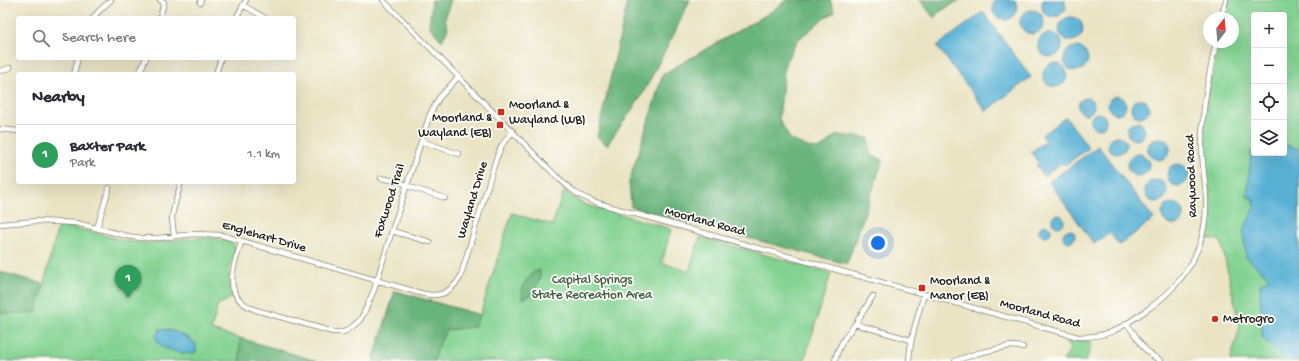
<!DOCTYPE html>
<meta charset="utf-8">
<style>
:root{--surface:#fff;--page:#f7f7f7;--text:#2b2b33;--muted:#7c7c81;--line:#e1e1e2;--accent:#0b8043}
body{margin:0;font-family:"Gochi Hand",sans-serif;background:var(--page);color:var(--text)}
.controls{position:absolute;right:12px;top:12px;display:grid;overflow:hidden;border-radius:4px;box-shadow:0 4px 16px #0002}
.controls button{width:36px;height:36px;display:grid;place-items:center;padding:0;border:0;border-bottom:1px solid var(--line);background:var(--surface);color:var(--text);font:20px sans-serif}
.compass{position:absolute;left:1203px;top:12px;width:36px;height:36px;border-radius:50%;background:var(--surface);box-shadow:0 4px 16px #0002;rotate:16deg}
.you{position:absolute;left:878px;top:243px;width:14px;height:14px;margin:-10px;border:3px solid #fff;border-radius:50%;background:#1a73e8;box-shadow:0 0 0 6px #1a73e833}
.badge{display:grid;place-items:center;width:26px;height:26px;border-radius:50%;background:var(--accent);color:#fff;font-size:13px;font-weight:700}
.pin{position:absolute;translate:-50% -33px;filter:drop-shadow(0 1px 2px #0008)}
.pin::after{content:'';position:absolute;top:21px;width:14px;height:12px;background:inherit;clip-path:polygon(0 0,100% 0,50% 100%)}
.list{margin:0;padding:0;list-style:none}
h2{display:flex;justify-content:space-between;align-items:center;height:52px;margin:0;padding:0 16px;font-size:17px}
h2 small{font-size:13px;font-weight:400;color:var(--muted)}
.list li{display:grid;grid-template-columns:26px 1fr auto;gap:12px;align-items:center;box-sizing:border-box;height:60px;padding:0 16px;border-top:1px solid var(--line)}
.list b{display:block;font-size:15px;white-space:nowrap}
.list p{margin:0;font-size:13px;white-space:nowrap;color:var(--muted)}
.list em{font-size:13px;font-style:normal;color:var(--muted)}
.icon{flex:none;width:22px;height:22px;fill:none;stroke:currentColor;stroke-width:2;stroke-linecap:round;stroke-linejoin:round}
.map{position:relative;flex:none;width:1299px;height:361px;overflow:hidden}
.search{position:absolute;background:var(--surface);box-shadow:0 4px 16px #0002;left:16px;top:16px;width:280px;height:44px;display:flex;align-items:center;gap:10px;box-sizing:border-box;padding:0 14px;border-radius:4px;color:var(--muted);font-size:15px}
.panel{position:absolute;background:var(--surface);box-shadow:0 4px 16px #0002;left:16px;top:72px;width:280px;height:112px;border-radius:4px}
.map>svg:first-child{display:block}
</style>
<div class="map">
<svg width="1299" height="361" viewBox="0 0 1299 361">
<rect width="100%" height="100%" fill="#fdfcf7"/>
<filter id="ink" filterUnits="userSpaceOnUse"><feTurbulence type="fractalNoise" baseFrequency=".025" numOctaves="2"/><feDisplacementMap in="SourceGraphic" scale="8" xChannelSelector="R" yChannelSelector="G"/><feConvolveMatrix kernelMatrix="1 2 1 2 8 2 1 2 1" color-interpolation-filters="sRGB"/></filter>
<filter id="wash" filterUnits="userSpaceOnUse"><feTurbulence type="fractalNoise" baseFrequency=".012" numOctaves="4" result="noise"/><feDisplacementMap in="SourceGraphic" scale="16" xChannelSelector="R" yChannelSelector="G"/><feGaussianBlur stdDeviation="0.9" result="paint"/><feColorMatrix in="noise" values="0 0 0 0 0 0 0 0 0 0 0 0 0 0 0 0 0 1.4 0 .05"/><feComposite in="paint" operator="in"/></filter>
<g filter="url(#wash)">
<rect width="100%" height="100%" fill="#eae4c5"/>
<path fill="#82d291" stroke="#4f7756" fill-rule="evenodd" d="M1229 0H1299V361H1230L1240 327 1221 241 1205 238C1215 202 1204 174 1204 138 1204 106 1212 74 1219 42H1233V18H1225ZM1254 15H1284V153H1254Z
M564 191 580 202 587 205 671 229 662 263 689 271 700 237 831 273 804 361H373L395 291 480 315 512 213 552 225Z
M58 226C86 228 108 238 134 242 167 246 200 230 233 243L235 247V251C230 267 225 281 233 297L218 305 211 330 316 361H0V272L44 284Z
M1065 338 1079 341H1092L1086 361H1063L1071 348Z"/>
<path fill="#69b47b" stroke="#42684c" d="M432 0H451L445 19 448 28 442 41 429 26Z
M626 0H690L674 34 641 97 607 145 597 137 626 9Z
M786 0H830L835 12 824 18 798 40 785 63 779 119 790 139 810 148 820 149 837 135 869 138 870 154 883 160 847 264 631 207 629 182 663 74 769 13Z
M920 0H960L939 12 934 18Z
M540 270V280L531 295 522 299 523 285 534 272Z
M0 272 44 284 36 313H0Z
M395 291 480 315 474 327 446 330 439 345 434 361H373Z
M240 338 316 361H240Z"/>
<path fill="#58b1d5" stroke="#3a6678" d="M995 0H1015C1019 8 1016 16 1007 20L998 18C992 13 991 7 995 0Z
M1043 0H1065L1066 9 1059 16 1050 17C1043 13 1040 8 1043 0Z
M1020 22a12 12 0 1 1 24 0a12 12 0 1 1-24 0Z
M983 12 1031 77 986 111 937 46Z
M1059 29a12 12 0 1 1 24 0a12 12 0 1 1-24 0Z
M1038 45a12 12 0 1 1 24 0a12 12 0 1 1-24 0Z
M1064 59a12 12 0 1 1 24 0a12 12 0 1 1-24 0Z
M1043 75a12 12 0 1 1 24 0a12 12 0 1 1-24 0Z
M1108 105a9 9 0 1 1 18 0a9 9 0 1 1-18 0Z
M1078 106a8 8 0 1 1 16 0a8 8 0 1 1-16 0Z
M1131 108a9 9 0 1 1 18 0a9 9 0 1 1-18 0Z
M1090 121a8 8 0 1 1 16 0a8 8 0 1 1-16 0Z
M1066 117 1089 148 1065 165 1061 163 1044 176 1036 165 1039 163 1031 152 1046 141 1042 135Z
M1127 131a9 9 0 1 1 18 0a9 9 0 1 1-18 0Z
M1108 145a9 9 0 1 1 18 0a9 9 0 1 1-18 0Z
M1148 149a11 11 0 1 1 22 0a11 11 0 1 1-22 0Z
M1287 145 1299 149V361H1288L1275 351 1262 337 1260 284 1269 278 1246 257 1243 231 1255 207 1254 200 1247 196 1251 152 1254 149V153H1284V146Z
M1098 146 1154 219 1119 245 1110 233 1094 244 1049 182Z
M1127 165a11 11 0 1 1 22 0a11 11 0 1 1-22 0Z
M1167 175a11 11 0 1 1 22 0a11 11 0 1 1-22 0Z
M1145 191a11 11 0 1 1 22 0a11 11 0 1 1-22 0Z
M1162 214a11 11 0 1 1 22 0a11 11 0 1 1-22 0Z
M1052 221a6 6 0 1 1 12 0a6 6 0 1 1-12 0Z
M1039 231a6 6 0 1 1 12 0a6 6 0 1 1-12 0Z
M1063 236a6 6 0 1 1 12 0a6 6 0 1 1-12 0Z
M160 329C172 329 188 336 196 344V351L195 353C187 355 170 351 163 347 159 345 157 340 156 336Z"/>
</g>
<g filter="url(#ink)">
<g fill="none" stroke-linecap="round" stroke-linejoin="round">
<defs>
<path id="minor" d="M160 0 164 2 160 18
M383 0 552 172C558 177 564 184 571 189 584 200 602 204 618 209L1078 337C1110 337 1119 329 1144 312 1184 285 1207 250 1206 201 1206 181 1201 161 1202 141 1202 107 1209 75 1216 42
M200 3 201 0
M243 5 265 18
M93 18 99 11 111 0
M236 18 246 0
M1221 18 1226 0
M0 71 10 68
M74 74 78 58
M139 74 146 58
M216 74 221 58
M0 129 18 131
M421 141 459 154
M381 178 401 182 407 186 445 198
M0 224 37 221 76 223 127 236 142 238H159L194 234 221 235 420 293C439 298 449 294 460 278L496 159 502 145 513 131
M97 228 109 188
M392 231 430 242
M174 236 172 218 173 211 181 182
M242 241C233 267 220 297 256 310L333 332H344L352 327 360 320 364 313 374 290 392 231 430 114 439 98 459 76
M855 324 911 340
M1127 324C1139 339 1143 352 1161 361
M835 361C838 345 847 335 856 323 862 314 867 305 873 296
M909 361C910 338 918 316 924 294
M955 361 978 353 1010 346 1023 347"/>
</defs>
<use href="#minor" stroke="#838070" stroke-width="6"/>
<use href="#minor" stroke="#fff" stroke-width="4.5"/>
</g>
</g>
<g fill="#c8321e" stroke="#fdfcf7" stroke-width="1.5">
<rect x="497" y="108" width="8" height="8" rx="2"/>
<rect x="496" y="121" width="8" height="8" rx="2"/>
<rect x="918" y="284" width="8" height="8" rx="2"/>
<circle cx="1215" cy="319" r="4"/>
</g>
<g text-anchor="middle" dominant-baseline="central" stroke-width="3.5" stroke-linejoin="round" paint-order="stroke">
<g font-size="13" fill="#1c1c1c" stroke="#fdfcf7" text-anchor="start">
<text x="509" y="105">Moorland &amp;<tspan x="509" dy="15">Wayland (WB)</tspan></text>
<text x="492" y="118" text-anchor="end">Moorland &amp;<tspan x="492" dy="15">Wayland (EB)</tspan></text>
<text x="930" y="281">Moorland &amp;<tspan x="930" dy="15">Manor (EB)</tspan></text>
<text x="1223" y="319">Metrogro</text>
</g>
<g font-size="13" fill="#1c1c1c" stroke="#fdfcf7">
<text transform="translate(1192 176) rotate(-92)">Raywood Road</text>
<text transform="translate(473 200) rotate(-73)">Wayland Drive</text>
<text transform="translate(390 201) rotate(-72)">Foxwood Trail</text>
<text transform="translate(705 222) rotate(15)">Moorland Road</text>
<text transform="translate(264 237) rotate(16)">Englehart Drive</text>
<text transform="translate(1040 314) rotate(15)">Moorland Road</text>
</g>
<g font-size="13" fill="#405c45" stroke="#fdfcf7">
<text x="592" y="280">Capital Springs<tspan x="592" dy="15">State Recreation Area</tspan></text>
</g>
</g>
</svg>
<div class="controls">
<button>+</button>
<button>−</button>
<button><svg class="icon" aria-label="locate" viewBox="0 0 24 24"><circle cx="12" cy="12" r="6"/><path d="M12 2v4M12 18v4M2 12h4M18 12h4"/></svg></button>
<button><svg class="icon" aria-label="layers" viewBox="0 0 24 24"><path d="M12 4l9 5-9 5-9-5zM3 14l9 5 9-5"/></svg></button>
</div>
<svg class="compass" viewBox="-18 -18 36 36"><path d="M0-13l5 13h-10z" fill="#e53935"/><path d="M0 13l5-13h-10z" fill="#7c7c81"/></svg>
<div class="you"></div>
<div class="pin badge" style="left:128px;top:298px;background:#2e9e5b">1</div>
<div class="search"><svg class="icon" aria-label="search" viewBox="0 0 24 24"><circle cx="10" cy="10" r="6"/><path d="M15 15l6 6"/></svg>Search here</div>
<section class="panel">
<h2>Nearby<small></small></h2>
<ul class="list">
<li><span class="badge" style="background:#2e9e5b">1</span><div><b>Baxter Park</b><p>Park</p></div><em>1.1 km</em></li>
</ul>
</section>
</div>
